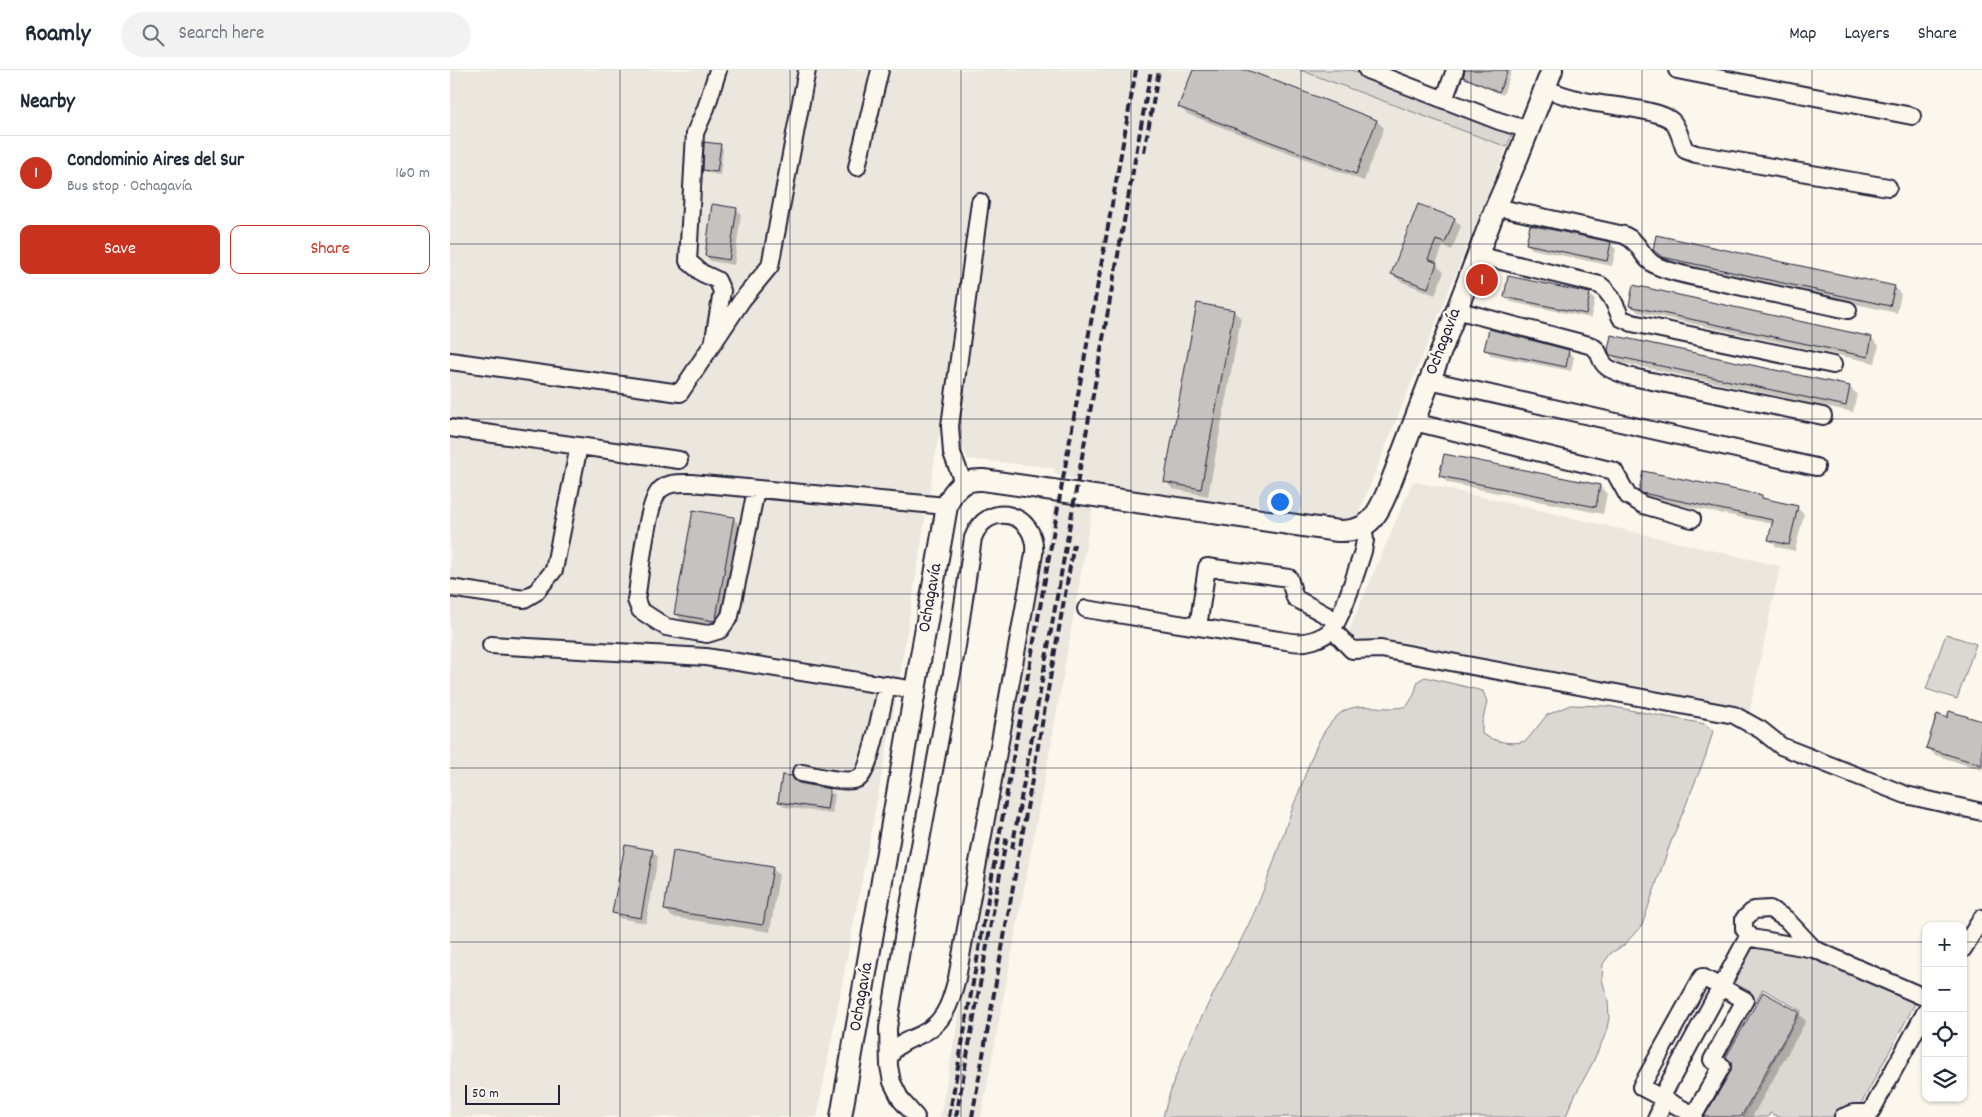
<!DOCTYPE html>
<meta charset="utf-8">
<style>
:root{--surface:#fff;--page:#f2f2f3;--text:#1f2937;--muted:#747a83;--line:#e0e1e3;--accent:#c8321e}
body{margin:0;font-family:Dekko,sans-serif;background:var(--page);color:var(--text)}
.controls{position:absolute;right:15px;bottom:15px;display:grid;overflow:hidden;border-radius:10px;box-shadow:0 1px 4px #0004}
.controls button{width:45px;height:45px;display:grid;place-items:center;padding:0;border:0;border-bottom:1px solid var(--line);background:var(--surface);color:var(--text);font:25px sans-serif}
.scale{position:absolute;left:15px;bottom:12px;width:95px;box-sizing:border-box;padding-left:5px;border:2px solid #22223b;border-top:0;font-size:14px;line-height:18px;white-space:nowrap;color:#22223b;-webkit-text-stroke:4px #fbf7ec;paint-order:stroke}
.you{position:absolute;left:829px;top:431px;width:18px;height:18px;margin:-12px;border:4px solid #fff;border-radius:50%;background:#1a73e8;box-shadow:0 0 0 8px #1a73e833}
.badge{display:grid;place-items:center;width:32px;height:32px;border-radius:50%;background:var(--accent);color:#fff;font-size:16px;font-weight:700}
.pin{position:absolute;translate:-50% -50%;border:2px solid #fff;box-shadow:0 1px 5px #0006}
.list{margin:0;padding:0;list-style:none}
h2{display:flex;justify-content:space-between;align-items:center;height:65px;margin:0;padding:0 20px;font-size:21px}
h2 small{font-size:16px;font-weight:400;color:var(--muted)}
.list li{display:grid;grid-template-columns:32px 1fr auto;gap:15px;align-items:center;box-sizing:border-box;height:75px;padding:0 20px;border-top:1px solid var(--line)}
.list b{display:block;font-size:19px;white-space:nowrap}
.list p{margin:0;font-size:16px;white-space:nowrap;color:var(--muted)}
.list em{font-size:16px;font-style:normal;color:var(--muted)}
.actions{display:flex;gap:10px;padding:15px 20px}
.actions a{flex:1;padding:11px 0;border:1px solid var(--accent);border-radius:10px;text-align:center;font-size:18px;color:var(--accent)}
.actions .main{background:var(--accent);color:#fff}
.icon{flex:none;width:28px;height:28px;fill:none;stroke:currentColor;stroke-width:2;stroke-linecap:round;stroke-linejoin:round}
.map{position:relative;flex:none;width:1532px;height:1047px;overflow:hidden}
header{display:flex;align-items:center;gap:30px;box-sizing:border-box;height:70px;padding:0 25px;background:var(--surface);border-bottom:1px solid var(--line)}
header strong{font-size:24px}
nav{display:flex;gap:28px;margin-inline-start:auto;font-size:18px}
.search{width:350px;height:45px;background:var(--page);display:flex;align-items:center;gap:12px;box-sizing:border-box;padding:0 18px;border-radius:28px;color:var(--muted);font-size:19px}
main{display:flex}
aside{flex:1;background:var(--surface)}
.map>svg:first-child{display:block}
</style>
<header>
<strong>Roamly</strong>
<div class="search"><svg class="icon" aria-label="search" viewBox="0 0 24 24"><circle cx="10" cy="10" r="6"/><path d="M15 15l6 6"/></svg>Search here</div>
<nav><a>Map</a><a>Layers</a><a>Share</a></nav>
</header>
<main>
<aside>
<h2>Nearby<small></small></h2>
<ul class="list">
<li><span class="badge">1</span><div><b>Condominio Aires del Sur</b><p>Bus stop · Ochagavía</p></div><em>160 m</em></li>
</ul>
<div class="actions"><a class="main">Save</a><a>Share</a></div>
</aside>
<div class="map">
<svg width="1532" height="1047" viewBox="0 0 1532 1047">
<rect width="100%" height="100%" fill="#fbf7ec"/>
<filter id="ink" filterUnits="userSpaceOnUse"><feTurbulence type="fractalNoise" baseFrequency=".02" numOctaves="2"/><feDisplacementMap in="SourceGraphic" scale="10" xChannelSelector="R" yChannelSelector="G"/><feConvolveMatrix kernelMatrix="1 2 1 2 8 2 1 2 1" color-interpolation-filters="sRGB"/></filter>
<g filter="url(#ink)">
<path fill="#ebe7df" d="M0 0H850L1057 77 908 445 897 451 655 415 604 404 605 398 518 389 512 377 511 366 489 364 445 635 367 1047H0Z
M963 411 1330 496 1298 649 894 572Z
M605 428 643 435 599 686 531 1047H490Z"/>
<path fill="#dbd8d3" stroke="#7e7d87" d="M850 0H901L1063 61 1057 77Z
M1496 564 1526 574 1507 629 1476 619Z
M975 607 1033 621 1037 632 1032 653V664C1046 672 1060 675 1076 671L1097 645 1120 635 1158 636 1255 654 1263 661 1256 685 1219 777 1192 855 1174 875 1161 883 1153 894 1152 909 1158 931 1159 948 1156 963 1143 992 1121 1033 1116 1047H713C731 975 773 910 804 843 822 803 833 760 850 719 859 695 868 663 888 645 908 628 934 643 957 636L964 625 968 611Z
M1308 877 1371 888 1468 928 1410 1036 1390 1041 1381 1047H1329L1320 1043 1318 1047H1293L1351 941 1313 919 1304 935 1277 920 1299 879Z"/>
<path fill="#0003" d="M744 0H793L927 51 934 58 914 111 737 44 730 37Z
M1016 0H1062L1053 25 1018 10 1014 7Z
M270 76 273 79 270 105 258 103 254 100Z
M286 139 291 144 284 195 261 191 256 186Z
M1004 149 1011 156 1002 180 993 176 986 194 994 202 985 225 950 211 942 204Z
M1077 174H1160L1166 179 1162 196 1082 179Z
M1204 179 1444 217 1451 224 1447 243 1221 194Z
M1139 224 1145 229 1141 248 1061 232 1056 227Z
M1180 235 1421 268 1429 275 1425 293 1188 242Z
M783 241 791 248 758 426 723 419 716 412Z
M1036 280 1118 281 1124 287 1121 301 1041 285Z
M1161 285 1399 317 1407 324 1403 342 1169 292Z
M995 386 1150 416 1157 424 1153 444 998 413 991 406Z
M1190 421 1312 426 1315 430 1347 438 1354 444 1345 481 1327 477 1320 470 1323 454 1200 429Z
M283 448 291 456 272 558 233 551 226 544Z
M1498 649 1532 652V700L1485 685 1478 678Z
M347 713 379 720 385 725 382 744 335 737 329 731Z
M176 777 203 782 208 787 196 853 169 848 164 843Z
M322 798 329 805 320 862 222 847 215 839Z
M1313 924 1348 943 1356 951 1302 1047H1256L1282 1001Z"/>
<path fill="#c6c2c0" stroke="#22223b" d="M743 0H797L927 50 906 104 728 37Z
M1015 0H1058L1049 22 1013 7Z
M254 72 271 74 267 102 253 100Z
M262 134 287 138 279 190 255 186Z
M968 134 1005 148 995 173 986 170 978 189 987 193 978 218 941 204Z
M1080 155 1161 172 1157 191 1076 174Z
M1206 165 1445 216 1440 236 1212 187 1203 180Z
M1058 206 1140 223 1136 244 1054 227Z
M1183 215 1422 267 1418 287 1179 236Z
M747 233 784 240 751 419 714 412Z
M1039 259 1119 280 1116 297 1034 280Z
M1161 265 1400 316 1396 336 1160 285 1158 280Z
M994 384 1150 415 1146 437 989 406Z
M1193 401 1312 425V428L1348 436 1339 475 1318 470 1323 450 1192 423 1189 421Z
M243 440 284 447 266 548 264 551 224 544Z
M1499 641 1532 651V695L1476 678 1487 644 1497 648Z
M332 705 342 706 344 710 349 713 380 719 377 739 328 732Z
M175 775 203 780 191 848 162 843Z
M223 781 323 797 313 855 214 840Z
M1313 922 1349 942 1291 1047H1254L1281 1001V992L1276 987Z"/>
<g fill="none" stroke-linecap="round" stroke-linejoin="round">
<defs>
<path id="minor" d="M917 0 1049 51 1079 60
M1227 0 1462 46
M1095 18C1110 25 1125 29 1140 32 1159 36 1210 39 1222 51 1229 58 1231 71 1235 80L1246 84 1438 117
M994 30 1005 0
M407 97 430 0
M1046 137 1174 165C1192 173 1191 189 1207 196 1227 205 1252 208 1274 213 1315 222 1356 231 1398 240
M1027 185 1150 215C1162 224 1165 235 1171 248L1182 253 1383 295
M1006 240 1139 275C1153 280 1147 290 1157 297 1162 301 1171 303 1177 306L1373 346
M264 269 272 221 267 210 252 203 238 191 245 63 256 38 268 0
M0 291 230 323 292 230 320 196 357 0
M979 310 1366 397
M964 352 1164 401 1178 426 1193 435 1242 449
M0 358 229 390
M513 412 502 383 500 356 530 132
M306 420 280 546 270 560 257 564 216 557 190 540 186 530C190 509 196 431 211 419 220 412 230 413 241 413L497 436
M0 518 74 529 86 522 104 500 129 376
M636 539 842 572C856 574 873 569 882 559 892 548 908 497 913 481L915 470 913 456
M748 557 757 497 839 508 845 528 887 551
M882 559 902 580 931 579 1284 645 1311 660 1331 676 1456 725 1532 742
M41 575 256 587 465 620
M351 703C364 705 398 715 409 708 420 702 433 631 437 615
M1364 879 1336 849 1320 839 1304 840 1294 849V859L1302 868 1364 879 1476 928
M1513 879 1532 848
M1252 907 1295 930 1262 990 1272 996 1244 1045 1191 1017Z
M439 989C446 970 465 970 480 959 497 947 502 927 507 908L584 484C588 442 537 429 523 468L507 576 454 862 438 958 439 996 442 1012 451 1030 466 1047
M1207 1047 1210 1041 1211 1028 1299 865
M1393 1047 1404 1043H1420
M1418 1047 1476 941"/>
<path id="major" d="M391 1047 497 436C503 418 513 409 533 410L888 461C919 462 927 446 938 420L1046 137 1067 89 1102 0"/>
</defs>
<use href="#minor" stroke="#22223b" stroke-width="20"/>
<use href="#major" stroke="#22223b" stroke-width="24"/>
<use href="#minor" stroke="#fbf7ec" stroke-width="16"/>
<use href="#major" stroke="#fbf7ec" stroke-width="20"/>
<path stroke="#22223b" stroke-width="4" stroke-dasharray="8 4" stroke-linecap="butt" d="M694 82 709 0
M562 779 701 0
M499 1047 686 0
M506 1047 557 765
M522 1047 624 474"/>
</g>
</g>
<path fill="none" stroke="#22223b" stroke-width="1" stroke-opacity="0.55" d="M170 0V1047M340 0V1047M511 0V1047M681 0V1047M851 0V1047M1021 0V1047M1192 0V1047M1362 0V1047M0 174H1532M0 349H1532M0 524H1532M0 698H1532M0 872H1476M1513 872H1532"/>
<g text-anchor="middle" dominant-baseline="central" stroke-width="5" stroke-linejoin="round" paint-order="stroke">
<g font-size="18" fill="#22223b" stroke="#fbf7ec">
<text transform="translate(994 272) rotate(-69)">Ochagavía</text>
<text transform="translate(481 528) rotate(-80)">Ochagavía</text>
<text transform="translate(412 927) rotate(-80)">Ochagavía</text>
</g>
</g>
</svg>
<div class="controls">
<button>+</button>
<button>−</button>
<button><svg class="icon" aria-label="locate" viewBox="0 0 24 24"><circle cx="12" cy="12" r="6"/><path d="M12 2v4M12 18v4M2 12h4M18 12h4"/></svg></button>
<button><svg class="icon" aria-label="layers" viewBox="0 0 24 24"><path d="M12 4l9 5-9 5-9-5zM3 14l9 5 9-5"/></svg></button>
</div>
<div class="scale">50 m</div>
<div class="you"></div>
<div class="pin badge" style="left:1032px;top:210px">1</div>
</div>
</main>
